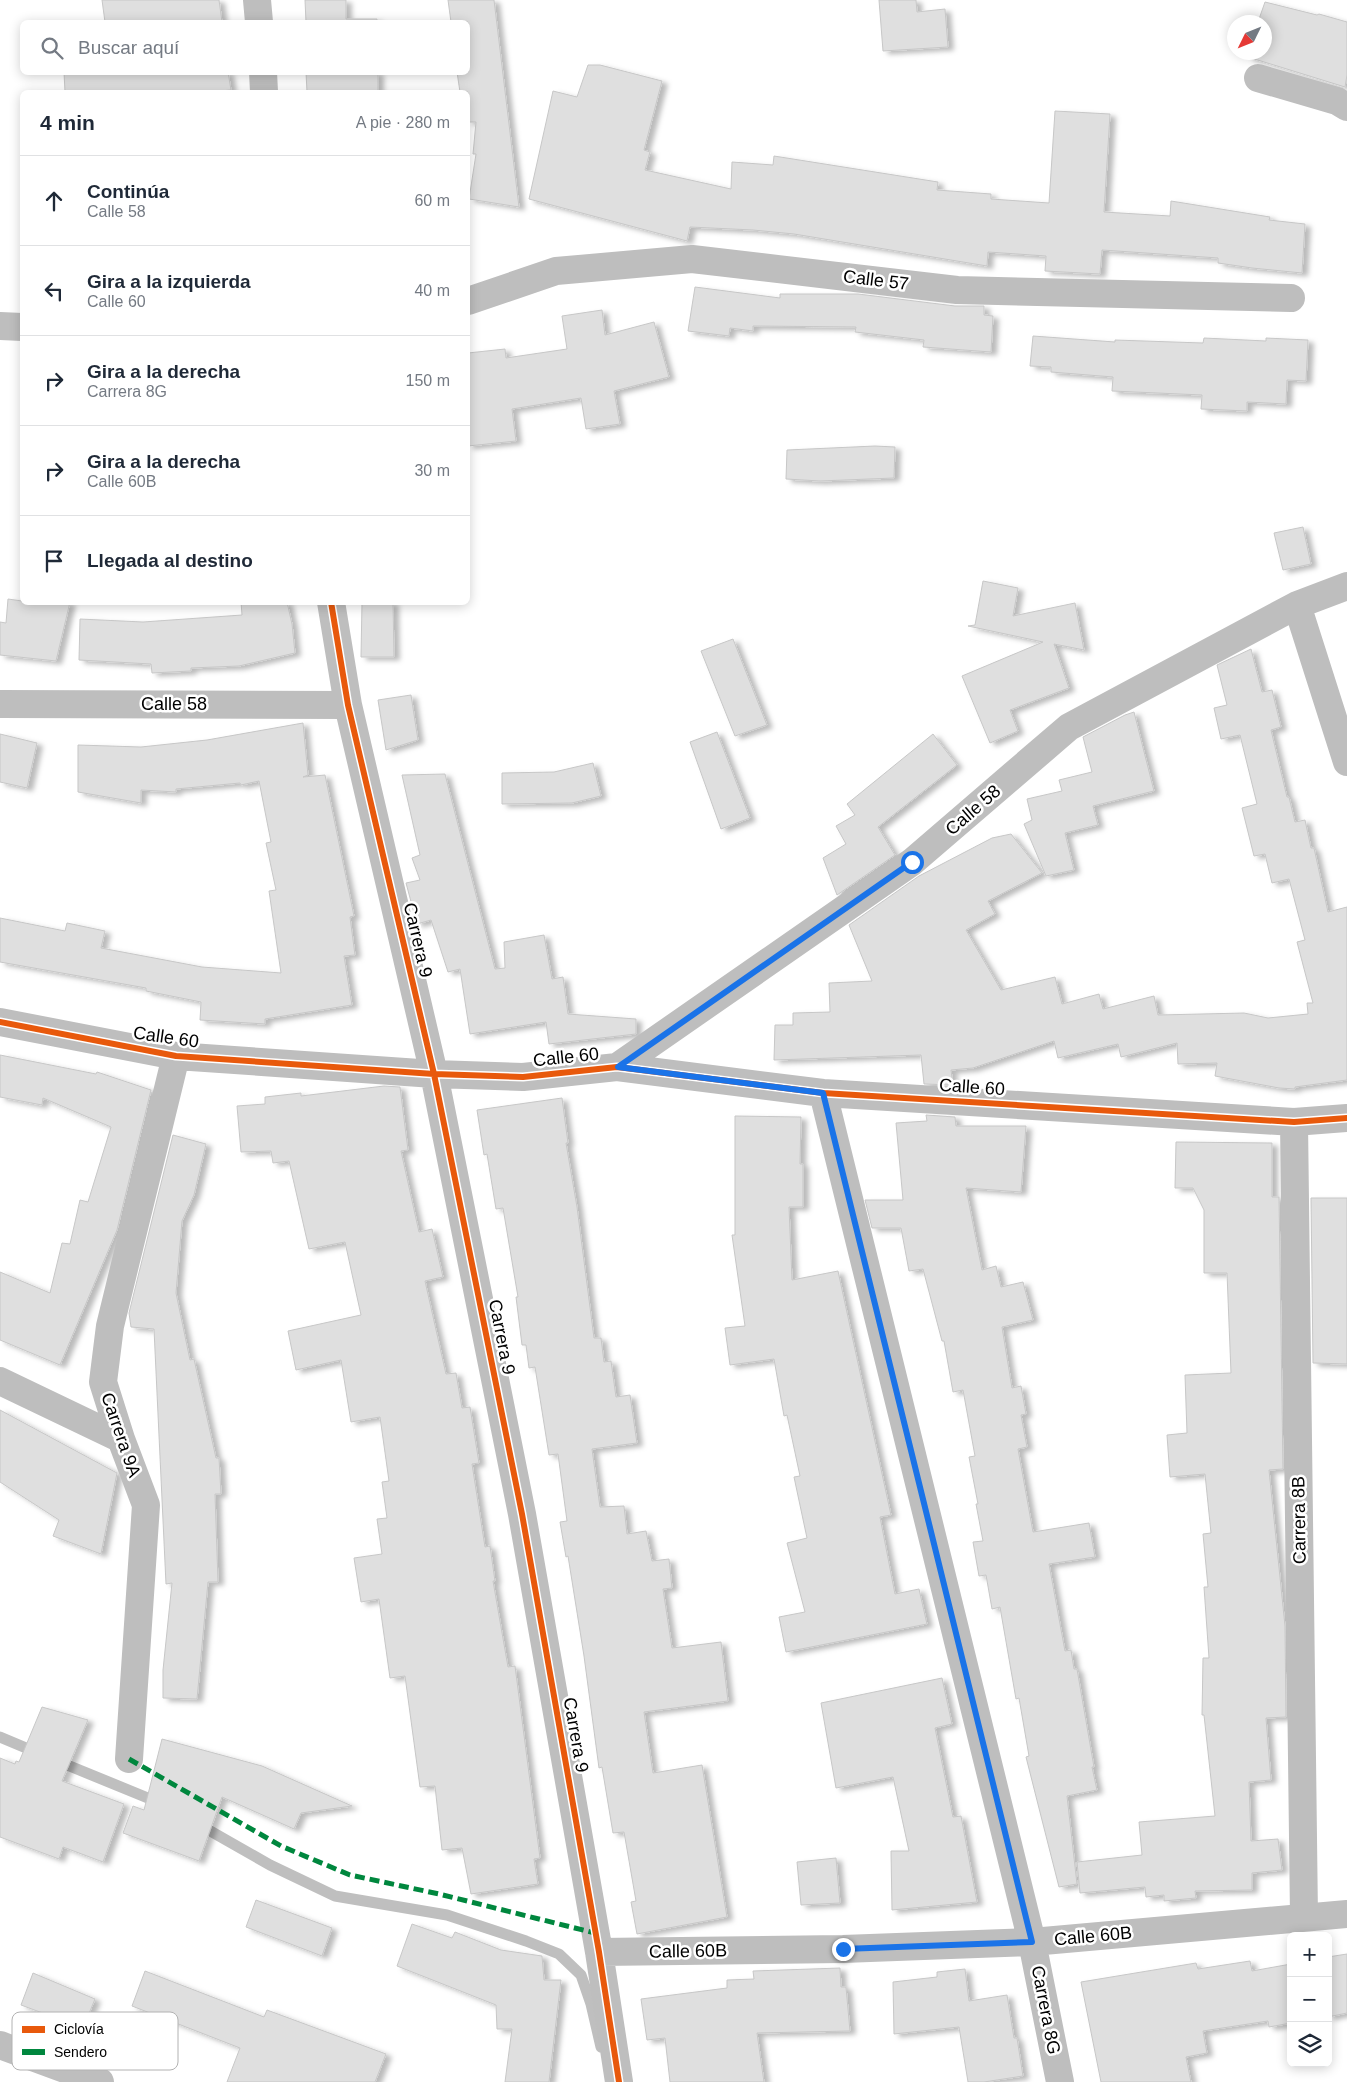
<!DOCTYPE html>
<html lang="es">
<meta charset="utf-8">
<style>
:root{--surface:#fff;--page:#f6f6f7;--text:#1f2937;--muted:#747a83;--line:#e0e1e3}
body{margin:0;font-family:Arial,sans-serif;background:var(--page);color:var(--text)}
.controls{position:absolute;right:15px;bottom:15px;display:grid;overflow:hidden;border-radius:8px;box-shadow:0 2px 12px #0003}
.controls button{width:45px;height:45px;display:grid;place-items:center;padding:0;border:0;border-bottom:1px solid var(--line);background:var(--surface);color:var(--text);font:25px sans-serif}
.compass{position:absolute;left:1227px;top:15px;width:45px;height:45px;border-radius:50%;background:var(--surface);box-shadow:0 2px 12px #0003;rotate:227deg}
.stop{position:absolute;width:15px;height:15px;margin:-11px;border:4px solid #1a73e8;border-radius:50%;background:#fff}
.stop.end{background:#1a73e8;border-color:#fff;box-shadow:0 1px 5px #0008}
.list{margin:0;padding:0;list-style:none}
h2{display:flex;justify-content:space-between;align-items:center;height:65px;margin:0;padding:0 20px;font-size:21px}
h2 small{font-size:16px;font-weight:400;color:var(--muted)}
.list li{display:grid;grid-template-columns:32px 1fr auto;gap:15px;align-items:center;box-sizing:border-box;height:90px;padding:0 20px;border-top:1px solid var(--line)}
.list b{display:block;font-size:19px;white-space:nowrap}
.list p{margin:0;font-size:16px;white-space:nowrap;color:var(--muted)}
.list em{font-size:16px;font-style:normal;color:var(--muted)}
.icon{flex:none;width:28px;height:28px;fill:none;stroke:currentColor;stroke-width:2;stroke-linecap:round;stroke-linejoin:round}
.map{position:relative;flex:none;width:1347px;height:2082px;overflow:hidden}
.search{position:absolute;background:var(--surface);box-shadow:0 2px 12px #0003;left:20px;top:20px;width:450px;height:55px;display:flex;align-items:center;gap:12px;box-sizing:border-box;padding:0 18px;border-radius:8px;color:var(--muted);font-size:19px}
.panel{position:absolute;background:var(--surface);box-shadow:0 2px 12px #0003;left:20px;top:90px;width:450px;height:515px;border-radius:8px}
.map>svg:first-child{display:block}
</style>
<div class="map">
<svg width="1347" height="2082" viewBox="0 0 1347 2082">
<defs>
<filter id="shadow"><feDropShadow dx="5.5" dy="3" stdDeviation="2.5" flood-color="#0004"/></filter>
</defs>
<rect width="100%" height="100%" fill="#fff"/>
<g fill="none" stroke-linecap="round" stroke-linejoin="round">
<path stroke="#bfbfbf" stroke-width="11" d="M0 1737 38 1753
M55 1760 160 1803
M198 1824 270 1865 335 1896 447 1915 526 1941 559 1954 581 1975 591 2004 601 2047"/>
</g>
<path fill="#dfdfdf" stroke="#c7c7c7" filter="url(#shadow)" d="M102 0H219L222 22H105Z
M305 0H346V19H377V22H306Z
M448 0H494L519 207 469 199 476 154H473L476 122H468V92H460L457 72H468V22H451Z
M879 0H916L917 12 945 9 948 47 883 51Z
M1265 2 1317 15 1319 14 1347 22V75L1345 87 1248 57 1249 52H1264V22H1258Z
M588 65H600L662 81 644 150 650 152 645 170 731 189 732 162 773 165 774 156 938 182 937 190 991 194V199L1049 203 1055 111 1110 114 1104 212 1170 216 1171 201 1270 217 1269 220 1305 224 1302 273 1252 268 1218 263V258L1102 250 1100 274 1045 271 1046 256 988 252 987 266 794 234 753 230 690 227 687 241 529 199 553 91 577 97Z
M64 72H228L231 90 210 92H65Z
M306 72H378V92H307Z
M695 287 780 298V294H858L955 306H984V315L993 316 991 352 923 347 924 340 855 332 856 327 753 326V331L730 328 729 336 688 331Z
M602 310 605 335 654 322 669 377 614 391 620 424 586 429 581 398 512 409 516 441 468 446V353L505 349 506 358 567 349 562 316Z
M1033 336 1115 342V340L1203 343 1204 338 1266 341V338L1308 340 1306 381 1287 380 1286 404 1247 402V411L1201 409 1202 395 1112 391 1113 377 1051 372V367L1030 366Z
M875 446 895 447 894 478 820 481 786 479 787 450Z
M1303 527 1311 564 1283 570 1274 533Z
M983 581 1018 588 1013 616 1075 603 1084 650 1054 644 1069 688 1010 710 1018 731 990 743 962 676 1043 642 968 626 975 625Z
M8 599 22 601V602H70L56 661 0 655V622L6 623Z
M241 602H287L292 624 295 653 239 666 191 668V671L152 673 151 664 79 660 80 619 143 622 242 615Z
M362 602H393L394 657H361Z
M733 639 767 725 735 736 701 651Z
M1251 649 1262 692 1272 690 1281 727 1271 730 1287 797H1289L1295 822 1305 820 1311 848H1314L1328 912 1347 907V1080L1295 1087V1089L1279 1088 1215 1076 1217 1063 1178 1064 1177 1043 1121 1057 1118 1044 1058 1058 1054 1041 973 1068 951 1070 953 1085 924 1084 921 1055 774 1060 775 1025H793V1013L830 1012 829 983 872 981 849 925 919 876 992 838 1011 834 1042 873 988 901 995 914 966 930 1001 990 1055 977 1062 1004 1099 994 1103 1009 1154 996 1158 1015 1244 1013 1268 1018 1308 1014 1307 1003H1313L1297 942 1305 940 1289 879 1272 883 1265 854 1254 856 1242 808 1257 804 1240 735 1221 739 1214 708 1227 705 1217 665Z
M411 695 418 740 386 750 378 700Z
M1134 712 1154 791 1093 806 1098 825 1065 833 1074 870 1046 876 1024 824 1032 820 1027 799 1062 791 1059 780 1092 772 1083 737 1125 715Z
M303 723 308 775 303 777 325 775 354 916 350 917 355 955 344 956 352 1005 265 1019V1024L200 1020 201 1002 146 991V988L0 962V918L65 931 67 923 105 931 101 948 202 967 281 973 269 891 276 890 266 843 271 842 259 781 241 785 240 783 176 789V792L141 790V803L78 792V745L141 747 207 740Z
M717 732 750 818 721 829 690 742Z
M0 734 37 743 27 788 0 782Z
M933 734 957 765 878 827 895 855 837 895 823 858 846 844 836 826 855 815 847 804Z
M593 763 601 796 572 803 502 804V773L554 772Z
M445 774 495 969 505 968 504 942 544 935 552 979 563 977 568 1014 636 1019V1034L549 1044 546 1022 470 1034 460 969 448 972 431 920 417 924 406 883 420 880 412 858 420 855 402 775Z
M0 1055 96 1074 97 1072 151 1090 117 1230 60 1365 0 1340V1272L50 1293 62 1243 70 1244 80 1200 88 1202 111 1127 43 1098 42 1105 0 1097Z
M384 1086 400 1087 408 1150 401 1151 419 1232 432 1229 443 1277 425 1281 446 1374 456 1373 462 1408 470 1407 479 1463 472 1464 485 1547 490 1546 495 1581H493L508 1667 515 1666 540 1858 534 1859 538 1884 471 1894 462 1848 442 1850 435 1786 420 1787 405 1676 390 1678 379 1599 361 1602 354 1558 382 1554 377 1519 387 1518 382 1482 389 1481 380 1417 351 1422 341 1360 296 1370 288 1331 361 1315 345 1242 309 1249 289 1161 273 1163 271 1151 241 1152 237 1106 265 1104V1097L301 1093V1096Z
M562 1098 568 1143H566L577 1207 594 1338H601L604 1362 611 1361 616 1397 630 1395 637 1443 592 1449 600 1507 624 1506 627 1534 646 1531 652 1561 669 1559 672 1588 663 1589 672 1648 721 1642 728 1701 644 1712 653 1773 702 1765 727 1917 637 1934 631 1902 636 1901 624 1832 613 1833 602 1767 599 1768 584 1656 568 1556 566 1557 560 1522 567 1521 558 1454 549 1455 535 1367 529 1368 526 1345H522L516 1297H518L503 1208 496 1209 487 1154 484 1155 477 1110Z
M926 1115 955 1117 956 1126H1026L1021 1192 966 1188 982 1270 996 1266 1001 1287 1023 1282 1033 1320 1002 1327 1012 1388 1021 1386 1026 1414 1021 1415 1027 1447 1018 1449 1033 1532 1089 1523 1095 1557 1049 1564 1065 1651 1071 1650 1074 1669H1077L1094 1767H1092L1097 1790 1067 1796 1077 1884 1059 1887 1026 1757 1029 1756 1019 1698 1016 1699 1000 1607 992 1609 986 1575 979 1576 973 1542 983 1541 976 1504H978L969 1457 975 1456 963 1390 953 1392 944 1341H942L923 1269 909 1271 901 1228H872L865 1200H903L896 1123 927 1121Z
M735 1116 801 1117 800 1164H803V1207H789L792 1280 838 1271 891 1515 880 1517 895 1594 919 1589 927 1624 786 1652 779 1617 805 1612 787 1543 807 1538 794 1477 800 1476 787 1415 784 1416 774 1359 730 1365 725 1328 745 1326 732 1235H735Z
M173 1135 206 1144 194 1195 182 1221 176 1293 190 1360 194 1359 216 1458H219L221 1494H215L218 1582H208L197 1699 163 1698V1670L172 1583 166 1584 154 1329 131 1327 129 1313Z
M1176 1142 1272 1143V1197H1279L1283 1469 1269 1470 1285 1626 1286 1717 1266 1718 1271 1780 1249 1782 1251 1841 1278 1839 1282 1870 1252 1873V1890L1195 1891 1196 1898 1164 1901V1895L1146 1897 1145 1887 1080 1893 1077 1862 1142 1855 1139 1822 1215 1816 1204 1715H1202L1203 1658H1209L1204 1587H1208L1203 1534 1211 1533 1205 1474 1170 1477 1167 1435 1187 1433 1185 1375 1231 1373 1227 1273H1204V1210L1193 1188H1175Z
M1311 1198H1347V1364L1313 1363Z
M0 1410 117 1473 101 1554 53 1536 59 1520 0 1482Z
M942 1678 952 1724 935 1728 953 1817 961 1816 977 1902 892 1910 891 1851H909L893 1777 836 1788 821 1703Z
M42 1707 88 1720 62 1781 124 1804 103 1862 63 1847 59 1859 0 1837V1758L15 1764 16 1761 19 1762Z
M162 1739 262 1766 352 1806 301 1813 294 1829 222 1797 199 1861 123 1833 133 1806 144 1810Z
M836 1858 840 1903 801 1905 797 1862Z
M256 1900 332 1928 322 1956 246 1927Z
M412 1924 452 1938 455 1932 501 1950 542 1956 544 1980H561L549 2082H505L512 2029H497L496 2005 397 1966Z
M1347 1954V2013L1328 2017V1957Z
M1250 1961 1252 1971 1291 1964V2023L1269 2027 1268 2021 1203 2031 1207 2053 1186 2057 1191 2082H1101L1081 1982 1196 1963 1198 1969Z
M840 1968 841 1987H846L850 2031 757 2033 764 2082H670L665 2038 647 2040 641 1999 727 1988V1980L754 1979 753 1971Z
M965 1969 969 2001 1007 1995 1014 2038H1017L1023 2076 984 2082H968L959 2027 894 2034 893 1982 937 1977V1972Z
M145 1971 264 2017 267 2010 386 2054 375 2082H227L240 2048 132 2006Z
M33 1973 95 1999 83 2028 21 2005Z"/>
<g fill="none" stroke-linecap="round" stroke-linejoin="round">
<path stroke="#bebebe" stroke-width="28" d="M257 0 259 22
M263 72 264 92
M1258 78 1337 101 1347 107
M468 301 556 271 692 259 957 290 1291 298
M0 326 22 327
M331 602 348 705 434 1074 522 1514 599 1952 619 2082
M1297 605 1347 762
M0 704 348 705
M0 1022 176 1056 434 1074 523 1077 617 1067 823 1093 1294 1122 1347 1118
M617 1067 912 862 1069 727 1297 605 1347 586
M823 1093 1032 1942 1060 2082
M1294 1122 1304 1917
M0 1381 121 1439
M129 1759 146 1505 121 1439 103 1382 110 1326 176 1056
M599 1952 843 1949 1032 1942 1347 1914
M0 2045 100 2082"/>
<path stroke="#00873e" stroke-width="5" stroke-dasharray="10 5" stroke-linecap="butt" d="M129 1759 281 1846 350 1875 439 1894 595 1933"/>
<defs>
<path id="cycleway" d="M331 602 348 705 434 1074 522 1514 599 1952 619 2082
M0 1022 176 1056 434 1074 523 1077 617 1067 823 1093 1294 1122 1347 1118"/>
</defs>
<use href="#cycleway" stroke="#fff" stroke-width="9"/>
<use href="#cycleway" stroke="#e8590c" stroke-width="6"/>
</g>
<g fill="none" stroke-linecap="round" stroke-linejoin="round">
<path stroke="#1a73e8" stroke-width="6" d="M843 1949 1032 1942 823 1093 618 1067 912 862"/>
</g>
<g text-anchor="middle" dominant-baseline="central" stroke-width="5" stroke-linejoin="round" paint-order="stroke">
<g font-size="18" fill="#000" stroke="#fff">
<text transform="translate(876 280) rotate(7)">Calle 57</text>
<text x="174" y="704">Calle 58</text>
<text transform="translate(973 810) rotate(-41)">Calle 58</text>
<text transform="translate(418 940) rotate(77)">Carrera 9</text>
<text transform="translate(166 1037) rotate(8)">Calle 60</text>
<text transform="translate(566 1057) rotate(-6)">Calle 60</text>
<text transform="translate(972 1087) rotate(4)">Calle 60</text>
<text transform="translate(502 1337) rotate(79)">Carrera 9</text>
<text transform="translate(121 1435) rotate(71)">Carrera 9A</text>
<text transform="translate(1299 1520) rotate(-91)">Carrera 8B</text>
<text transform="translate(576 1735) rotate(80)">Carrera 9</text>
<text transform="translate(1093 1936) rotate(-5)">Calle 60B</text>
<text transform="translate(688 1951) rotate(-1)">Calle 60B</text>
<text transform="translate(1046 2010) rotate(79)">Carrera 8G</text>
</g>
</g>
<rect x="12" y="2012" width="166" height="58" rx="8" fill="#fff" stroke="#b2b2b2" stroke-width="1"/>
<rect x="22" y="2026" width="23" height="7" fill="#e8590c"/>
<rect x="22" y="2049" width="23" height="6" fill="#00873e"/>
<g font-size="14" fill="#000">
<text x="54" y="2034">Ciclovía</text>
<text x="54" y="2057">Sendero</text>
</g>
</svg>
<div class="controls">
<button>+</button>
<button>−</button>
<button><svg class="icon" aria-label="layers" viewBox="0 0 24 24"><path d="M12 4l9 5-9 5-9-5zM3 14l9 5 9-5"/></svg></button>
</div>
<svg class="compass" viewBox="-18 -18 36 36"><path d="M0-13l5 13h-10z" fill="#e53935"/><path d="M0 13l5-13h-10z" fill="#747a83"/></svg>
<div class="stop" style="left:912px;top:862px"></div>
<div class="stop end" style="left:843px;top:1949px"></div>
<div class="search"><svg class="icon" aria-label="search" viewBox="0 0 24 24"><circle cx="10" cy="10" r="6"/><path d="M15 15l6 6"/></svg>Buscar aquí</div>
<section class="panel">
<h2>4 min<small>A pie · 280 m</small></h2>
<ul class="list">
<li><svg class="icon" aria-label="ahead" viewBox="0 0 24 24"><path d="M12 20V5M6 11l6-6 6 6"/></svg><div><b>Continúa</b><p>Calle 58</p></div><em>60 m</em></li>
<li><svg class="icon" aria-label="left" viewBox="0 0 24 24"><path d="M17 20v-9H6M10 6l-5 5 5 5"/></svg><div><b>Gira a la izquierda</b><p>Calle 60</p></div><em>40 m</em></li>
<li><svg class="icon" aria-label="right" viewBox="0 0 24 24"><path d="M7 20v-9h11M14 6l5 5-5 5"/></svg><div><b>Gira a la derecha</b><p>Carrera 8G</p></div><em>150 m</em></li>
<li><svg class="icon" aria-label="right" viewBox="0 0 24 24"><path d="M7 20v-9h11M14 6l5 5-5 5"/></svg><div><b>Gira a la derecha</b><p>Calle 60B</p></div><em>30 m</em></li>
<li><svg class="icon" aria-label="arrive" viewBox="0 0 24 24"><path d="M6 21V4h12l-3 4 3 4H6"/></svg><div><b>Llegada al destino</b></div></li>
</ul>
</section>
</div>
